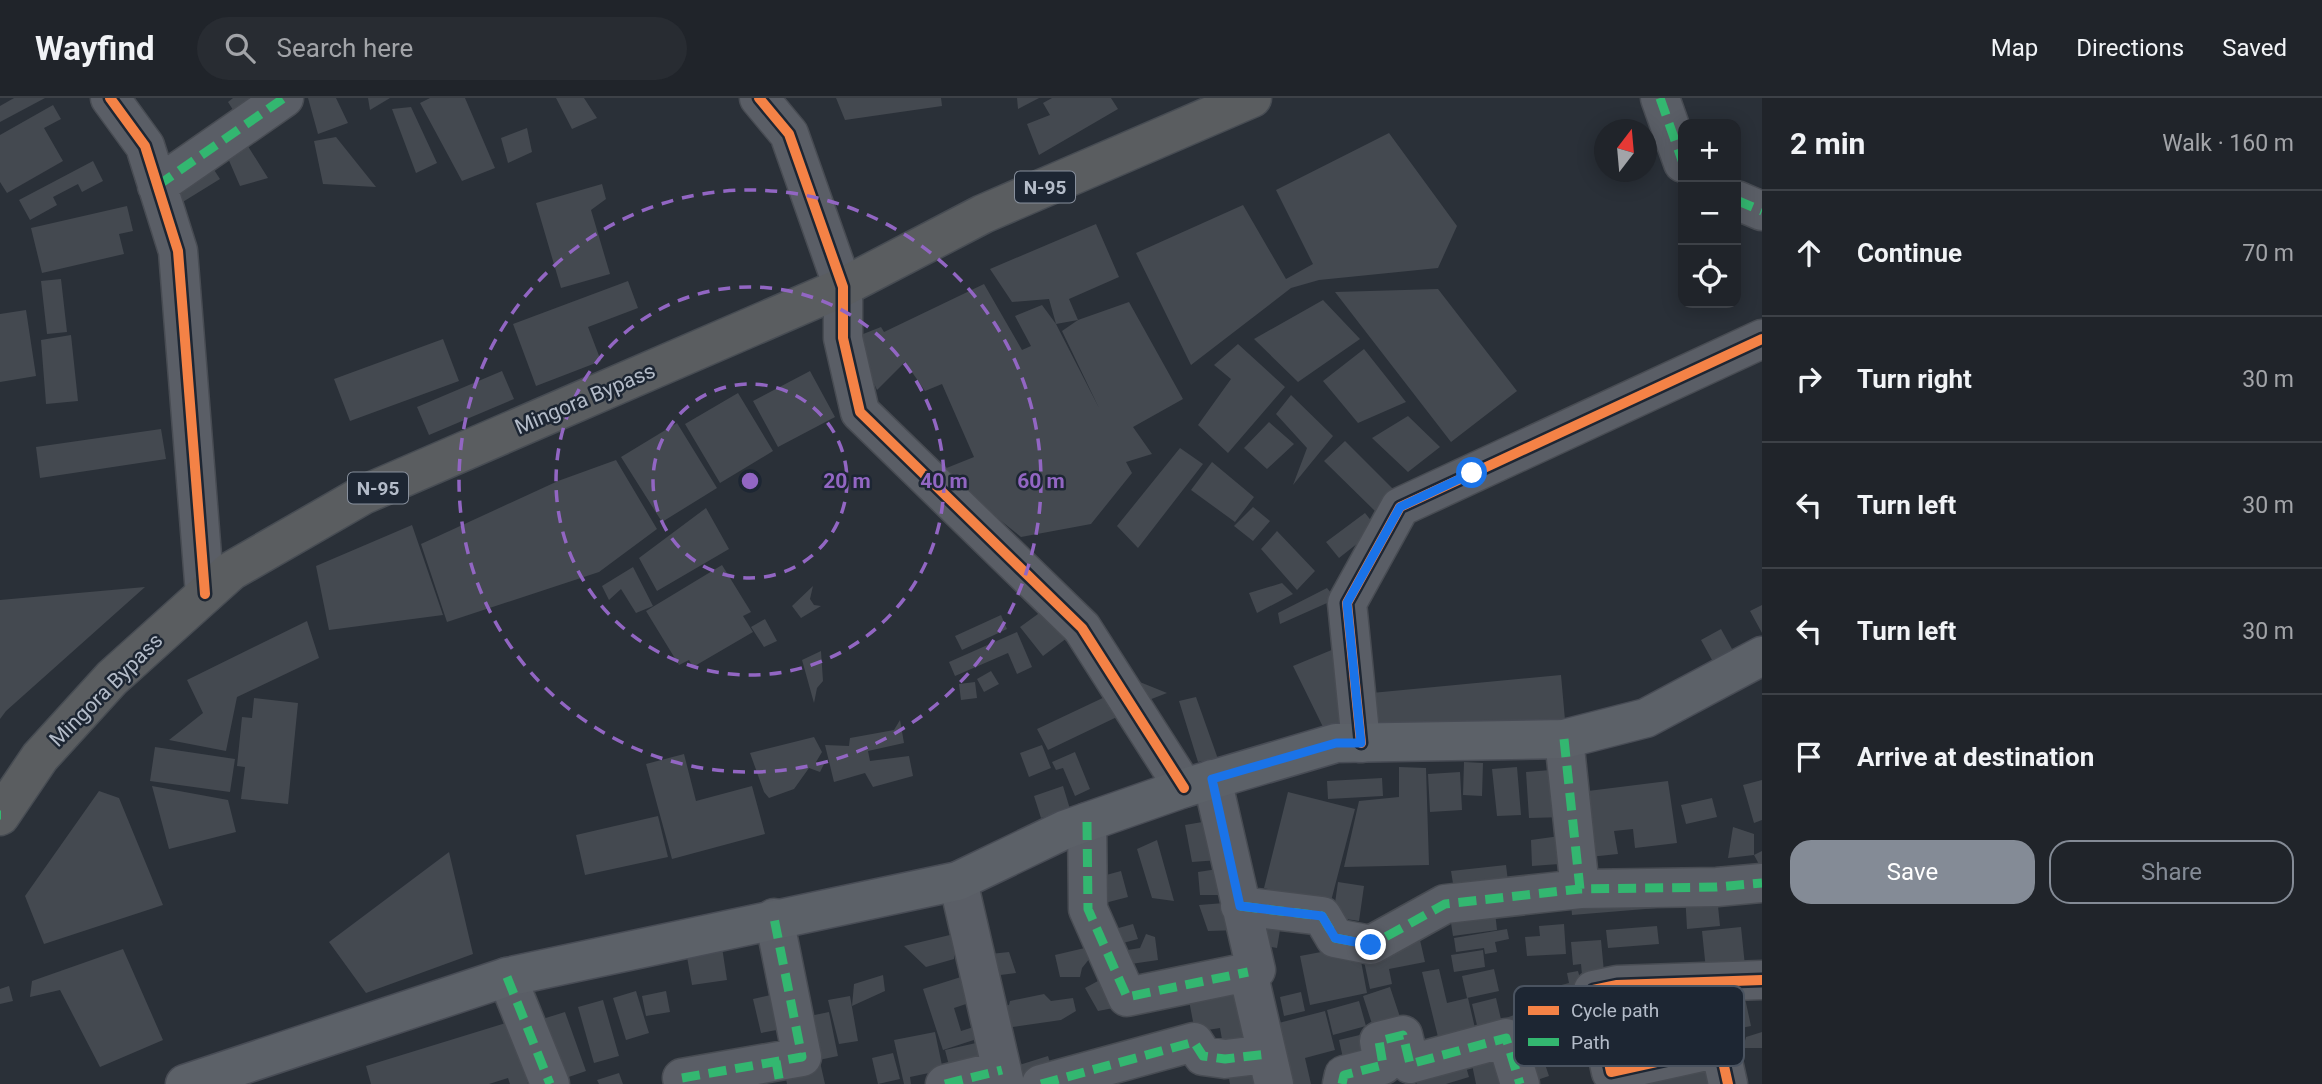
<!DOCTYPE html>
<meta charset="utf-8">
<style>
:root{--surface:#20242a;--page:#282c32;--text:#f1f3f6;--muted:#a2a4a8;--line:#3d4147;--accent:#848b96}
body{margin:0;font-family:Roboto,sans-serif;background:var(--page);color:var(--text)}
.controls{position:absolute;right:21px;top:21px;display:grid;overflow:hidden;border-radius:14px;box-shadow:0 4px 18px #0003}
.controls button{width:63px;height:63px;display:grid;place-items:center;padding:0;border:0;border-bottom:2px solid var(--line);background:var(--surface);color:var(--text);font:35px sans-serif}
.compass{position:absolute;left:1594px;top:21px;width:63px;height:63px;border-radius:50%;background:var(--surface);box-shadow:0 4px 18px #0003;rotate:16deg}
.stop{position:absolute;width:21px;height:21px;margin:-16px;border:5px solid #1a73e8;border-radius:50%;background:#fff}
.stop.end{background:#1a73e8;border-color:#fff;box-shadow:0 2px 7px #0008}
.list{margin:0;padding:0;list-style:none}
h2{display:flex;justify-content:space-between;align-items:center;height:91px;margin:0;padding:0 28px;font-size:30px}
h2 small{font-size:23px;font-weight:400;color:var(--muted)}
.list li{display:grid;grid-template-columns:46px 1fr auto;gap:21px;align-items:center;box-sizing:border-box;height:126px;padding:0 28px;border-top:2px solid var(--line)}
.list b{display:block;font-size:26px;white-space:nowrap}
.list em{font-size:23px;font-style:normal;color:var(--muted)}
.actions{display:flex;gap:14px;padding:21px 28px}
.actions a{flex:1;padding:16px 0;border:2px solid var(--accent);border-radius:21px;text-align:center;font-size:24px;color:var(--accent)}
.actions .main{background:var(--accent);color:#fff}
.icon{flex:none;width:38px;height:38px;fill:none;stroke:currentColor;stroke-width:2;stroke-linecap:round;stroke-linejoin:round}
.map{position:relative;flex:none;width:1762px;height:986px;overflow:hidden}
header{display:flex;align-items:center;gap:42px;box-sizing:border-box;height:98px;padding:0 35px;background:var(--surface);border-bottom:2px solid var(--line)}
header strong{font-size:33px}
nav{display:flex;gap:38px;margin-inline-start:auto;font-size:24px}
.search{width:490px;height:63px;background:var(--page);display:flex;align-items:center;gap:18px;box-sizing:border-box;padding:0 24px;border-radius:38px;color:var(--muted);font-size:26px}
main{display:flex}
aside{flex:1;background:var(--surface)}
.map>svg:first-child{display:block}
</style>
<header>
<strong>Wayfind</strong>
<div class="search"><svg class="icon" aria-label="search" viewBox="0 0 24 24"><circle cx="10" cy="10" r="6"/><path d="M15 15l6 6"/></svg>Search here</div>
<nav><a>Map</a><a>Directions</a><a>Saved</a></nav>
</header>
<main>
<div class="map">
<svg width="1762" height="986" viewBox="0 0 1762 986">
<rect width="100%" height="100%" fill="#2a3038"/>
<path fill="#444950" d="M14 0H45L0 24V8Z
M233 0H251L240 23 228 4Z
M308 0H336L348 25 318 36Z
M368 0H390L370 12Z
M430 0H465L495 70 462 83 420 5Z
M556 0H584L597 20 572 31Z
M836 0H941L942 8 845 22Z
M1017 0H1039L1018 11Z
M1052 0H1111L1118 11 1039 57 1027 26 1050 17 1043 5Z
M53 7 61 21 44 30 63 63 7 95 0 84V37Z
M411 9 437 65 416 75 392 11Z
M527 30 532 54 508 65 501 40Z
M1389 35 1457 128 1438 170 1319 182 1291 190 1191 267 1136 155 1243 107 1286 181 1313 166 1276 92Z
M336 39 376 89 323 86 314 43Z
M244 42 268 80 240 88 224 51Z
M207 61 220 81 173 110 161 91Z
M93 63 103 83 82 94 78 86 53 99 57 107 30 122 19 102Z
M602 86 606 101 591 112 610 176 561 190 536 105Z
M127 108 133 133 119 136 124 156 42 175 31 130Z
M1096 126 1119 179 1069 201 1078 222 1056 226 1049 201 1012 204 990 171Z
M61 181 67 234 47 236 41 183Z
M628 183 638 210 588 229 601 263 536 288 513 226Z
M984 186 1022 252 1031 248 1015 218 1042 207 1056 226 1099 310 1062 233 1078 222 1129 204 1183 301 1133 329 1152 356 1126 364 1132 375 1091 426 1021 439 939 373 974 359 942 286 925 293 905 264 877 292 853 240 881 229 884 234Z
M1438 191 1517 293 1451 344 1335 194Z
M1323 202 1360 241 1298 284 1254 241Z
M26 212 36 278 0 284V216Z
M71 237 78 303 46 306 41 242Z
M443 241 459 283 350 323 334 281Z
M1238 246 1285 289 1228 355 1198 327 1231 281 1214 267Z
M1364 251 1406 304 1358 325 1323 283Z
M502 273 514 301 429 337 417 309Z
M810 273 835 319 778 349 753 303Z
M738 295 773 353 720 385 685 326Z
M1291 297 1333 338 1293 387 1307 350 1276 316Z
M1408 318 1440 349 1408 374 1372 340Z
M1269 324 1294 346 1267 371 1244 350Z
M677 325 717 390 662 424 621 359Z
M161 331 166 361 40 380 36 349Z
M1345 343 1396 394 1376 414 1324 363Z
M1180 350 1203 366 1138 450 1117 428Z
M616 362 657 431 599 474 447 524 421 446 558 383Z
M1212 364 1254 399 1235 424 1191 392Z
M1253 409 1270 423 1253 443 1234 428Z
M706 410 729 451 657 493 639 460Z
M1365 415 1377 430 1339 460 1326 444Z
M412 427 443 517 329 532 316 468Z
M1277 433 1315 473 1297 492 1261 451Z
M722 467 751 514 743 518 753 534 693 569 689 562 679 567 646 513Z
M633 469 653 508 636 515 621 491 609 502 602 488Z
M1282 485 1293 496 1257 515 1249 495Z
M813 488 810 501 814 507 821 508 801 520 792 508Z
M145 489 6 613 0 621V502Z
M1327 490 1336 501 1280 526 1278 515Z
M1762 507V535L1750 513Z
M1049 508 1071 537 1043 558 1020 529Z
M1001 517 1007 531 962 552 955 538Z
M765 521 777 543 764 549 751 529Z
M307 523 319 560 237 599 226 653 169 642 203 615 187 582Z
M1721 531 1737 560 1717 571 1701 542Z
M1017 534 1032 569 1017 576 1008 555 955 578 949 564Z
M1334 551 1354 632 1325 633 1293 568Z
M821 553 823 583 817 590 814 605 802 562Z
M991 573 999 586 984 594 977 581Z
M1115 574 1167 595 1136 607Z
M1561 577 1565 622 1367 640 1361 596Z
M975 584 977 600 961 602 959 586Z
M1109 597 1119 618 1048 652 1037 631Z
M1196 599 1218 661 1198 664 1179 603Z
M254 600 298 605 288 706 241 701 245 669 237 668 242 619 252 620Z
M900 622 904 645 868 653 870 663 909 658 913 678 873 689 865 675 834 684 825 647 849 648 850 640 894 632Z
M814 639 822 654 816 664 824 666 820 674 809 670 794 691 769 700 764 694 750 655Z
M1042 647 1051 670 1029 679 1020 655Z
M155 649 235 661 230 694 150 683Z
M1075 654 1090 691 1075 698 1063 670 1056 672 1052 664Z
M684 656 696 703 752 688 765 736 672 761 646 666Z
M1464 664 1483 665 1482 698 1463 697Z
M1399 669 1426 670 1429 767 1344 769 1359 703 1399 699Z
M1517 669 1521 717 1497 718 1492 671Z
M1563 671 1566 719 1529 720 1526 674Z
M1460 674 1462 712 1430 714 1428 676Z
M1382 680 1383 698 1328 701 1327 683Z
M1762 682V722L1754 725 1743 687Z
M1668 683 1677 745 1635 750 1633 731 1614 733 1618 756 1589 759 1580 694Z
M152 688 228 702 236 734 169 751Z
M1063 688 1070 711 1041 720 1034 698Z
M99 693 119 700 163 807 44 846 25 798Z
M1288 694 1355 711 1330 807 1264 790Z
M1712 700 1717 719 1686 726 1681 707Z
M658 718 668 759 585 777 576 737Z
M1214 722 1219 762 1192 764 1185 727Z
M1733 729 1754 736V757L1762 753V772L1754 757 1728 760Z
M1567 737 1573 765 1532 768 1531 742Z
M1157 742 1174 803 1152 800 1137 751Z
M449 754 473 856 366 895 329 844Z
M1506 767 1509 792 1455 798 1451 773Z
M1224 770 1225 797H1200L1198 774Z
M1121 773 1128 799 1101 806 1095 780Z
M1338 784 1364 788 1359 823 1333 819Z
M1704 794 1705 808H1718L1720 828 1687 831 1685 795Z
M1237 804 1241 832 1208 833 1199 807Z
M1494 805 1497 832 1453 838 1449 812Z
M1571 805 1682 808 1572 817Z
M1256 823 1281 826 1277 850 1253 846Z
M1133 826 1138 841 1108 849 1104 834Z
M1564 826 1566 856 1527 858 1525 839 1540 838 1539 828Z
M1657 828 1659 846 1608 850 1606 832Z
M1741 829 1745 868 1706 872 1702 833Z
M1507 831 1509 841 1495 844 1497 854 1485 856 1484 850 1456 854 1454 840Z
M720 836 727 882 692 887 684 842Z
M954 836V861L926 869 904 848Z
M1146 836 1155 839 1158 862 1124 867 1122 853 1140 850Z
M1420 842 1425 864 1389 871 1392 886 1370 891 1362 854Z
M1601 842 1604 874 1582 877 1581 866 1573 867 1571 844Z
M1358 847 1367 895 1310 907 1300 858Z
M1089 849 1090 860 1082 870 1080 879H1060L1055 857Z
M123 851 163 942 100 969 60 892 30 899 32 883Z
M1483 852 1485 869 1454 874 1451 857Z
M1009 854 1016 875 985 879 981 857Z
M1439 871 1447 905 1468 900 1475 930 1438 939 1422 874Z
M1494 871 1499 893 1467 900 1462 878Z
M1578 873 1584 895 1571 898 1574 912 1556 916 1550 890 1569 885 1567 875Z
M883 877 885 893 852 908 854 886Z
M1109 877 1124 908 1098 913 1085 890Z
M964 878 972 904 954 910 961 933 980 927 983 939 943 952 923 891Z
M1245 881 1249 948 1224 953 1220 930 1195 934 1187 892Z
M9 888 13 903 0 906V891Z
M1390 889 1400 919 1373 929 1363 898Z
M1743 891 1751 928 1721 934 1714 898Z
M636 893 649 935 626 942 613 900Z
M666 893 670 914 646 918 642 898Z
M1301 894 1305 913 1284 918 1280 899Z
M779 895 787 930 761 935 753 901Z
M1044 896 1051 903 1073 900 1076 913 1061 922 999 931 996 909 1009 907 1010 903Z
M850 898 858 943 839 946 828 902Z
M1496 900 1504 934 1480 940 1472 906Z
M603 902 619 958 594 965 578 909Z
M1359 903 1366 928 1333 937 1327 912Z
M1539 908 1545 923 1509 936 1503 921Z
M1325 913 1335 952 1305 960 1311 986H1281L1267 928Z
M565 914 586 973 557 983 536 923Z
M829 914 838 958 814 963 805 919Z
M509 924 528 986H510L508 980 489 986H371L366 968Z
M1533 931 1549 978 1525 986 1509 939Z
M935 934 943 972 910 979 911 986H904L894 942Z
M1372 934 1378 962 1345 969 1339 942Z
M1762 934V950H1743L1746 939Z
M976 945 982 967 951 975 945 952Z
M1503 945V986H1476L1469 952Z
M893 955 900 981 878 986 872 960Z
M1462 955 1469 979 1446 986H1417L1413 970Z
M1716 957 1720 986H1623Z
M1048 958 1054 977 1027 986 1010 970Z
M1262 959 1266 986H1230L1226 965Z
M820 964 825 986H787L784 971Z
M619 975 623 986H599L597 982Z"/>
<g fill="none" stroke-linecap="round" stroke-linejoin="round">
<defs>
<path id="minor" d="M110 0 145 48 178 153 205 496
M759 0 789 36 843 189V240L860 314 1082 530 1184 690
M1660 0 1683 65
M157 88 284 0
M1736 102 1762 113
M1564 641 1580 791 1717 789 1762 785
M1361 645 1347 505 1400 409 1762 241
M1212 681 1256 872 1248 874 1274 986
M1087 724 1088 811 1127 899 1248 874
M958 783 1005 986
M1240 808 1322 818 1335 840 1371 847 1445 806 1580 791
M507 879 550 986
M682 980 802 959 774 820
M945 986 1002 972
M1041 986 1194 944 1203 958 1225 961 1267 956
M1342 986 1344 977 1383 967 1379 943 1403 937 1410 966 1506 940 1520 986
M1728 986 1720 950 1611 974 1593 892 1617 887 1762 882"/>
<path id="major" d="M185 986 507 879 958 783 1064 732 1184 690 1336 645 1564 641 1646 620 1762 558"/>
<path id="highway" d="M0 718 40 659 112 580 231 473 363 397 843 189 983 116 1252 0"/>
</defs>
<use href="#minor" stroke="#484c53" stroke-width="41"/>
<use href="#major" stroke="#484c55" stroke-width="41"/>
<use href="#highway" stroke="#474c53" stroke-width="41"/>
<use href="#minor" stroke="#5a5e66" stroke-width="38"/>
<use href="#major" stroke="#5c6168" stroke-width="38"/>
<use href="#highway" stroke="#5a5d60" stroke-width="38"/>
<path stroke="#33b770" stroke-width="9" stroke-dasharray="18 9" stroke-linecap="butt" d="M1660 0 1683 65
M157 88 284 0
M1736 102 1762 113
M1564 641 1580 791 1717 789 1762 785
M0 717H1
M1087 724 1088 811 1127 899 1248 874
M1240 808 1322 818 1335 840 1371 847 1445 806 1580 791
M507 879 550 986
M776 963 780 986
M682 980 802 959 774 820
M945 986 1002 972
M1041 986 1194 944 1203 958 1225 961 1267 956
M1342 986 1344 977 1383 967 1379 943 1403 937 1410 966 1506 940 1520 986"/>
<defs>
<path id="cycleway" d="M110 0 145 48 178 153 205 496
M759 0 789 36 843 189V240L860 314 1082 530 1184 690
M1361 645 1347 505 1400 409 1762 241
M1728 986 1720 950 1611 974 1593 892 1617 887 1762 882"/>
</defs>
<use href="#cycleway" stroke="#1d2633" stroke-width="15"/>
<use href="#cycleway" stroke="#f48246" stroke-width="10"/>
</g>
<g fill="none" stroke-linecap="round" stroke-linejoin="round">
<path stroke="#1a73e8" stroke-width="9" d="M1371 847 1335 840 1322 818 1240 808 1212 681 1336 645H1361L1347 505 1400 409 1472 375"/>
</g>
<g fill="none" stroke="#9266c3" stroke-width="3.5" stroke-dasharray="12 9">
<circle cx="750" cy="383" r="97"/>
<circle cx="750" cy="383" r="194"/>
<circle cx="750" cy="383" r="291"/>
</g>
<g text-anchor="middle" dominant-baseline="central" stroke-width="5" stroke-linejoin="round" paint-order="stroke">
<g fill="#1d2633" stroke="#878f9c" stroke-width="2">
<rect x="1015" y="73.5" width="60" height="31" rx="5"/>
<rect x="348" y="374.5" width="60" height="31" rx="5"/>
</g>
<g font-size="19" font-weight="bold" fill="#b4bcc9">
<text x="1045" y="89">N-95</text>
<text x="378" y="390">N-95</text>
</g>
<g font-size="21" fill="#b4bcc9" stroke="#1d2633">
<text transform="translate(585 301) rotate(-23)">Mingora Bypass</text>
<text transform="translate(106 592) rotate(-45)">Mingora Bypass</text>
</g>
</g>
<rect x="1514" y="888" width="230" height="80" rx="10" fill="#1d2633" stroke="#4a5360" stroke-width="2"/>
<rect x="1528" y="908" width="31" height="9" fill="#f48246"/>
<rect x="1528" y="940" width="31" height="8" fill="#33b770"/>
<g font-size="19" fill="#b4bcc9">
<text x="1571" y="919">Cycle path</text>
<text x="1571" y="951">Path</text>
</g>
<circle cx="750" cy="383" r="10" fill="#9266c3" stroke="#1d2633" stroke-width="3.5"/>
<g font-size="21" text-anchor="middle" font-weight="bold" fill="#9266c3" stroke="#1d2633" stroke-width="5" stroke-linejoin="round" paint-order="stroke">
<text x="847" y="390">20 m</text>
<text x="944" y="390">40 m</text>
<text x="1041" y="390">60 m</text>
</g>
</svg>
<div class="controls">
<button>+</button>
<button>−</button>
<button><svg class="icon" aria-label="locate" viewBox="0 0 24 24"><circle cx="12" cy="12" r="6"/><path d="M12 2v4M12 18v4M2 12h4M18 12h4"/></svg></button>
</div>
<svg class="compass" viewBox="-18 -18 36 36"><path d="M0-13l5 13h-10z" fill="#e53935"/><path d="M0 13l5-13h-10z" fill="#a2a4a8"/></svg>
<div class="stop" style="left:1472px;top:375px"></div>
<div class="stop end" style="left:1371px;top:847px"></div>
</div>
<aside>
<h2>2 min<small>Walk · 160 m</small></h2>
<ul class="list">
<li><svg class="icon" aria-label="ahead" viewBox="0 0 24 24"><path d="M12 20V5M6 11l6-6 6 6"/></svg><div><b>Continue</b></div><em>70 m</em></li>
<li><svg class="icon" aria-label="right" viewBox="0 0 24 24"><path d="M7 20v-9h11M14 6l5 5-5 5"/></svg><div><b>Turn right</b></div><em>30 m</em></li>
<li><svg class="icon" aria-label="left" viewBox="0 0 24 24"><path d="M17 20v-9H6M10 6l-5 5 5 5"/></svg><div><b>Turn left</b></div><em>30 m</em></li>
<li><svg class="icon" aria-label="left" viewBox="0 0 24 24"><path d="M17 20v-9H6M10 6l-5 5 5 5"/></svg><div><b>Turn left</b></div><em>30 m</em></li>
<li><svg class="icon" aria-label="arrive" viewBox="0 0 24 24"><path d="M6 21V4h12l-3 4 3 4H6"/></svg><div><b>Arrive at destination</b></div></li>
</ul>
<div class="actions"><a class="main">Save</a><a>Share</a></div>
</aside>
</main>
